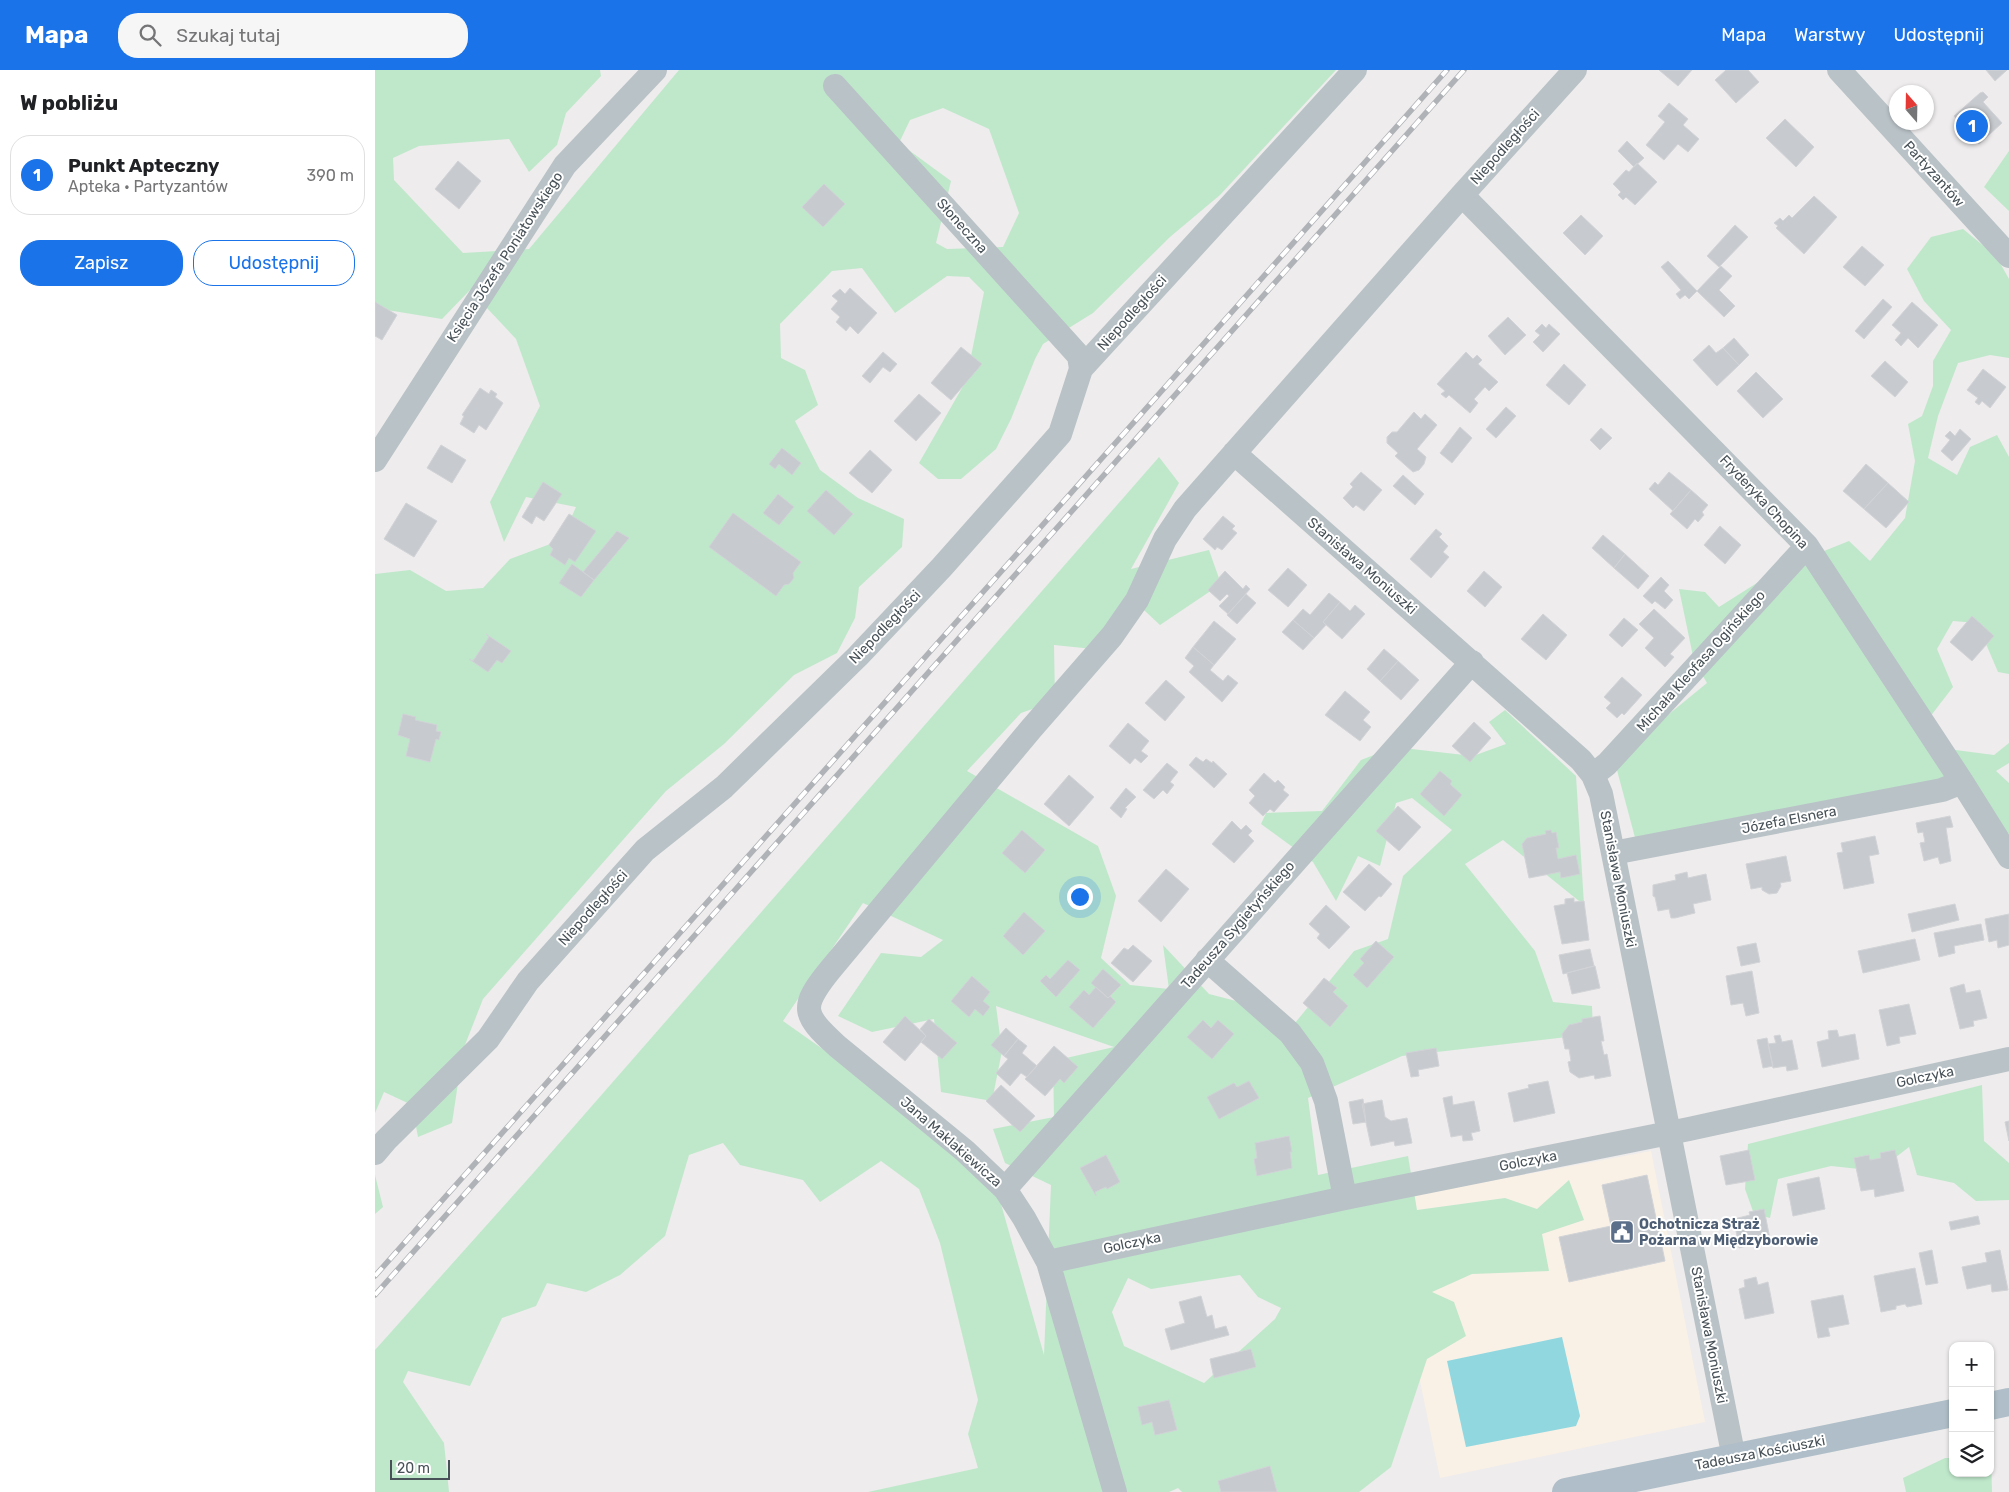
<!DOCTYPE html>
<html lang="pl">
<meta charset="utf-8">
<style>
:root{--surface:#fff;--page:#f6f6f6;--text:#202124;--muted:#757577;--line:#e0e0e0;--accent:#1a73e8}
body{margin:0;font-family:Rubik,sans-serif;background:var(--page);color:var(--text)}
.controls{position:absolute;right:15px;bottom:15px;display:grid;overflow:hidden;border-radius:10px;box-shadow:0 1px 4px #0004}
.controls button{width:45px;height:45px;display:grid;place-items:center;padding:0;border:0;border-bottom:1px solid var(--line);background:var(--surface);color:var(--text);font:25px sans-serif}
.compass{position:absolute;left:1514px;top:15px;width:45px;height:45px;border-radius:50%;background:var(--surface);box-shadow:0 1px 4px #0004;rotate:340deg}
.scale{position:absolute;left:15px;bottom:12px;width:60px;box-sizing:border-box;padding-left:5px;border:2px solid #475157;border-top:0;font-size:14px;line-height:18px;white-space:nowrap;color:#475157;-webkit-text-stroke:4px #fff;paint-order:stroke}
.you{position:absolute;left:704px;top:826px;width:18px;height:18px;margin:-12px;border:4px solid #fff;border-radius:50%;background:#1a73e8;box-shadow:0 0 0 8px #1a73e833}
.badge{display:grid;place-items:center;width:32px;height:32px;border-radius:50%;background:var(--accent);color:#fff;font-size:16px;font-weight:700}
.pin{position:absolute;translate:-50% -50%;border:2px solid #fff;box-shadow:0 1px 5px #0006}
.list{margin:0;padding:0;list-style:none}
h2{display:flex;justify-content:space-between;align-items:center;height:65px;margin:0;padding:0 20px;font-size:21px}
h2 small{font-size:16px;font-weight:400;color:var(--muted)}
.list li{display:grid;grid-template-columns:32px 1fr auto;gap:15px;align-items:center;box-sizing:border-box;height:80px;margin:0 10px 10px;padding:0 10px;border:1px solid var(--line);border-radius:20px}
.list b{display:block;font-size:19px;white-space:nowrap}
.list p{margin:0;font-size:16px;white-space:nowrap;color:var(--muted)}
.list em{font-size:16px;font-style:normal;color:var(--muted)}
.actions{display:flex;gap:10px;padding:15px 20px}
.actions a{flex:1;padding:11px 0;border:1px solid var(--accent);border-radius:20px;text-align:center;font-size:18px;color:var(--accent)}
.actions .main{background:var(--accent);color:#fff}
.icon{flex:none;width:28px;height:28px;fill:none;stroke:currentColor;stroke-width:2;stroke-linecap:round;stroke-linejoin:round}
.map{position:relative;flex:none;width:1634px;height:1422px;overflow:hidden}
header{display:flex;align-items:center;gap:30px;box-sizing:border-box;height:70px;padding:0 25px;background:var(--accent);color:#fff}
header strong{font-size:24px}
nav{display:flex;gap:28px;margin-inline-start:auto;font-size:18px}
.search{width:350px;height:45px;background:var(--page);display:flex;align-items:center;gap:12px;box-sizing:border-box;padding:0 18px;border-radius:20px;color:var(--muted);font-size:19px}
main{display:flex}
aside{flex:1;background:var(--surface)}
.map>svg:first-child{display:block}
</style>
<header>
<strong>Mapa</strong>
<div class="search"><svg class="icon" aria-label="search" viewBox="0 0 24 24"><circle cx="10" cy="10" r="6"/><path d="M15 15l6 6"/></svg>Szukaj tutaj</div>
<nav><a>Mapa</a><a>Warstwy</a><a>Udostępnij</a></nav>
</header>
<main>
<aside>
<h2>W pobliżu<small></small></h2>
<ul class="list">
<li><span class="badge">1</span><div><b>Punkt Apteczny</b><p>Apteka · Partyzantów</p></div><em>390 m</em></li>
</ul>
<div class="actions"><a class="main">Zapisz</a><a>Udostępnij</a></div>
</aside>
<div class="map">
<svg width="1634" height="1422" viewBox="0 0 1634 1422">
<rect width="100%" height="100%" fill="#eeecec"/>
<path fill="#f9f1e6" d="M1276 1081 1330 1352 1065 1408 1008 1131Z"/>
<path fill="#bfe8cb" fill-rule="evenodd" d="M0 0H225L226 6 191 43 182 75 154 102 134 69 44 76 18 88 19 110 88 183 154 179 304 0H961L845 125 795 167 718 243 668 274 660 289 636 349 621 379 586 409H563L544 393 591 311 609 222 594 207 572 206 520 243 487 198 457 201 405 254 406 288 430 300 443 335 420 351 445 400 483 428 529 449 527 477 484 517 480 548 462 583 419 605 349 674 291 721 108 929 88 980 77 1053 43 1067 37 1035 9 1022 0 1043V504L35 500 71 521 108 518 135 489 186 470 201 437 151 427 129 472 115 432 165 336 141 269 95 220 67 249 0 238ZM568 38 614 59 644 143 628 177 572 179 561 173 576 111 524 73 535 50Z
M1634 81V141L1609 117Z
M1588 159 1621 186 1634 209V288L1615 285 1583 293 1563 346 1553 388 1582 405 1595 377 1622 365 1634 387V604L1623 602 1602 553 1578 551 1562 579 1578 617 1551 652 1565 678 1619 685 1634 673V693L1621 701 1634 713V763L1629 771 1580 716 1262 775 1239 689 1332 613 1319 591 1304 519 1330 522 1344 537 1404 499 1474 471 1495 491 1530 448 1540 391 1533 354 1547 346 1558 316V291L1576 260 1549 231 1532 199 1556 167Z
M784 387 804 413 756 499 834 480 846 514 785 555 756 528 718 579 679 575 680 631 646 643 592 701 723 776 741 826 726 888 755 915 794 919 788 875 834 924 896 940 920 953 979 881 1013 869 1028 806 1077 760 1037 728 1021 733 1005 796 983 786 961 831 938 792 886 754 891 743 947 741 986 690 1019 677 1098 686 1131 674 1114 652 1130 640 1201 706 1209 835 1128 770 1090 794 1160 881 1178 932 1217 936 1218 964 1027 986 933 1028 943 1105 1033 1086 1042 1140 1130 1128 1162 1139 1194 1110 1209 1150 1167 1164 1174 1201 1097 1204 1057 1222 1079 1232 1091 1266 1052 1289 1016 1397 984 1422H807L803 1418 794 1422H493L603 1398 593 1364 603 1330 565 1173 544 1119 506 1091 445 1132 428 1110 365 1095 348 1073 314 1085 290 1166 245 1205 211 1222 172 1213 161 1236 127 1248 95 1316 33 1301 28 1312 69 1373 74 1422H0V1280L160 1101ZM488 833 568 870 546 887 506 883 463 946 497 962 559 949 566 1022 617 1031 627 981 621 936 739 977 678 991 679 1047 618 1059 630 1093 676 1115 669 1285 622 1120 510 1023 408 951ZM865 1205 883 1227 906 1238 900 1249 829 1313 749 1276 737 1242 753 1208 776 1219Z
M1607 1015 1609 1071 1634 1093V1130L1601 1131 1579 1113 1542 1105 1534 1077 1503 1101 1456 1096 1403 1109 1395 1148 1379 1144 1370 1119 1373 1074Z
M0 1105 8 1137 0 1144Z
M1616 1384 1617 1422H1531L1528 1408 1570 1388H1578V1403H1615Z"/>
<path fill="#91d7e0" d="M1187 1267 1205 1346 1201 1356 1091 1377 1072 1291Z"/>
<path fill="#c7cace" stroke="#d1d3d7" d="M1284 0H1317L1303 16Z
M1351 0H1373L1384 12 1361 33 1340 10Z
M1611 0H1632L1620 11Z
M1608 22 1613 27 1608 32 1627 53 1604 74 1579 46 1605 23Z
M1294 33 1313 49 1308 55 1324 69 1313 82 1303 74 1289 90 1271 75 1290 52 1283 46Z
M1410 49 1439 77 1421 97 1391 68Z
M1252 71 1269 88 1259 97 1243 81Z
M83 91 106 111 84 139 60 119Z
M1262 93 1282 112 1260 135 1251 127 1248 130 1243 125 1246 122 1238 114 1251 100 1254 102Z
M449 114 470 134 448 157 427 137Z
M1439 126 1462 147 1429 184 1401 158 1403 156 1399 153 1405 148 1408 151 1414 145 1417 148Z
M1206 145 1228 166 1210 185 1188 163Z
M1360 155 1373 167 1344 197 1332 186Z
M1487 176 1509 195 1490 216 1468 197Z
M1293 191 1322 221 1314 229 1310 225 1305 229 1301 224 1306 220 1286 197Z
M1346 196 1357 206 1344 220 1360 236 1349 247 1322 221Z
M475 218 502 243 483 264 475 256 471 261 461 252 465 247 456 239 463 231 457 226 465 219 470 224Z
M1508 229 1517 237 1489 269 1480 261Z
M0 232 22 245 7 270 0 266Z
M1537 232 1563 255 1543 278 1533 268 1526 276 1520 270 1526 263 1517 255Z
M1133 247 1151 265 1130 285 1113 266Z
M1167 254 1171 258 1174 254 1185 264 1168 282 1158 272 1165 265 1160 261Z
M1359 268 1374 285 1364 295 1348 278Z
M1334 275 1341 283 1348 278 1364 295 1342 316 1318 290Z
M586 277 607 294 576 330 556 313Z
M508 282 522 294 515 302 508 297 495 313 487 306Z
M1091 282 1098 289 1102 285 1107 290 1103 294 1123 312 1114 321 1110 317 1099 329 1103 333 1095 343 1074 325 1071 328 1066 324 1070 321 1062 314Z
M1510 291 1533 312 1520 327 1496 306Z
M1189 294 1211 315 1194 335 1171 315Z
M1608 299 1631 317 1615 338 1607 331 1604 335 1600 332 1603 328 1592 320Z
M1381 302 1408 329 1388 348 1362 321Z
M105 318 114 324 116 320 122 324 120 327 128 333 111 360 104 355 99 363 85 354 89 346 87 345Z
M544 324 566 343 541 371 519 351Z
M1131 337 1141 346 1121 368 1111 359Z
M1039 342 1046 349 1050 344 1062 355 1042 379 1051 387 1049 394 1044 400 1038 402 1020 386 1023 383 1012 373V367L1017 362H1022Z
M1085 357 1097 368 1077 393 1065 383Z
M1226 358 1237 368 1225 380 1215 370Z
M1585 359 1596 369 1577 391 1566 381 1575 370 1570 366 1575 361 1580 366Z
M66 375 91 390 77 413 52 398Z
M407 378 426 393 417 405 404 394 400 399 394 394Z
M495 380 517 400 497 423 474 403Z
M1491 394 1513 413 1489 439 1468 421Z
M986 402 1007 420 989 441 981 435 978 438 968 428 978 417 975 414Z
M1294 402 1316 420 1298 441 1274 419 1280 412 1283 415Z
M1028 405 1049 424 1040 435 1018 416Z
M168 412 187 424 169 451 161 446 157 454 147 447Z
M1513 413 1534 432 1511 458 1489 439Z
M451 420 478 444 459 465 432 441Z
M1316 420 1333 435 1327 442 1329 445 1323 452 1320 449 1312 459 1295 444Z
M403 424 419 437 404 455 388 443Z
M31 433 62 451 39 487 9 469Z
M358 443 426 492 418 503 419 508 414 514 409 515 401 526 334 477Z
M194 444 221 461 200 492 194 488 190 495 175 485 178 479 174 475Z
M848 446 860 456 857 459 862 463 847 480 842 477 840 480 828 469Z
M1345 456 1366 475 1350 494 1329 475Z
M1061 459 1067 464 1064 467 1073 476 1068 482 1074 487 1056 508 1035 489Z
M242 461 254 468 219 510 208 502Z
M1228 465 1250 484 1239 498 1217 478Z
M1250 484 1274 506 1263 519 1239 498Z
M197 494 219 510 206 527 184 513Z
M913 498 932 515 913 537 893 520Z
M850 501 868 519 871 515 875 519 853 544 844 536 854 526 852 524 845 531 833 520Z
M1109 501 1127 517 1110 537 1092 521Z
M1286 507 1294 515 1289 521 1298 530 1290 539 1280 531 1277 534 1268 526Z
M954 523 965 532 948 552 951 555 939 568 918 550 928 539 935 545Z
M871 524 881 533 862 554 852 545Z
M965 532 975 541 980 535 990 544 967 569 948 552Z
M1279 539 1310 568 1295 584 1299 587 1290 597 1270 578 1279 568 1264 554Z
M1168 544 1192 565 1171 590 1146 569Z
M1597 546 1619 566 1597 591 1575 572Z
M1249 548 1263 560 1247 577 1234 565Z
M918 550 939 568 928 580 907 562Z
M839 551 861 569 839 595 818 577Z
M111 564 136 581 127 593 122 590 113 602 94 589 98 591 114 567Z
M818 577 839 595 835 600 848 611 853 605 863 613 847 632 814 602 819 596 810 588Z
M1009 579 1023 591 1005 611 992 599Z
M1023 591 1044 610 1026 630 1005 611Z
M1247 607 1267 625 1249 645 1247 643 1242 648 1231 638 1236 633 1229 627Z
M791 610 810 627 790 651 770 633Z
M970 621 995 642 988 650 996 657 985 671 950 645Z
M28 644 41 647 40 650 62 655 61 661 66 662 64 670 61 669 55 692 31 686 35 669 23 665Z
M1099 652 1116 668 1095 692 1077 676Z
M753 653 774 671 766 681 773 686 766 693 760 688 755 694 734 676Z
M821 687 828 692 831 689 837 693 838 691 852 704 839 718 814 695Z
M792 693 803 702 795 712 799 715 792 724 788 720 779 729 768 720Z
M1065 701 1077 711 1075 714 1087 725 1069 746 1045 724Z
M889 703 900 713 903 710 910 717 908 720 914 725 899 742 895 739 888 746 874 733 880 726 874 720Z
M694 705 719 727 694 756 669 734Z
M751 718 761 727 750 738 752 739 746 748 735 738Z
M1023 736 1046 757 1024 781 1001 761Z
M1575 746 1578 757 1571 758 1576 791 1565 794 1563 787 1549 791 1545 773 1550 772 1548 762 1543 763 1541 753Z
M857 751 866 760 871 755 877 761 873 765 879 771 859 793 837 774Z
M647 760 670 780 650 803 627 783Z
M1176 760 1177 763 1181 762 1184 778H1181L1183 789 1201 785 1205 804 1186 808 1185 802 1154 808 1147 774 1152 768 1171 764 1170 761Z
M1500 766 1504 784 1494 786 1499 813 1469 819 1462 783 1468 782 1466 773Z
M1411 786 1416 811 1405 813 1406 816 1402 823 1394 824 1387 820V817L1376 819 1371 794Z
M994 794 1017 814 1006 827 1004 826 990 841 968 822Z
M791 799 814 819 786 852 763 831Z
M1312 802 1313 808 1331 804 1336 830 1318 834 1320 843 1300 848H1296L1294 839 1283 841 1280 827 1278 826V815L1301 810 1300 805Z
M1199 828V832L1209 831 1214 870 1187 874 1179 836 1190 834V829Z
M1580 834 1584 850 1537 862 1533 844Z
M951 835 975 857 954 879 942 868 945 864 934 854Z
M649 842 670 861 648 885 628 866Z
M1634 844V875L1623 878 1622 870 1614 872 1610 849Z
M1606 854 1609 870 1579 876 1580 883 1564 887 1559 863Z
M1540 869 1545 890 1488 903 1483 881Z
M1001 871 1019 887 992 918 978 905 989 893 985 889Z
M1381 873 1385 892 1366 896 1362 877Z
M758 875 777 891 758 912 736 893 749 878 753 880Z
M1215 879 1219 896 1188 904 1184 885Z
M693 890 705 900 681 927 665 911 671 905 675 909Z
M1219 896H1220L1225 918 1197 924 1192 903Z
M728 899 746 915 733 928 716 913Z
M1377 901 1384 943 1371 946 1368 933 1356 935 1351 906Z
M597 906 615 922 608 931 615 937 608 946 600 939 594 947 576 931Z
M949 908 962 918 958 922 973 936 955 957 928 933Z
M1589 914 1591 923 1605 920 1612 948 1598 951 1599 956 1585 959 1575 918Z
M721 917 733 928 735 926 741 932 718 958 694 937 709 920 714 925Z
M1534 934 1541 964 1524 967 1525 973 1512 976 1504 940Z
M530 946 551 966 530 991 508 972Z
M1225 946 1229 971H1226L1229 985 1232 984 1236 1006 1220 1009 1219 1005 1204 1008 1195 1002 1193 992 1196 991 1194 979H1190L1187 964 1194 955 1207 952V949Z
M554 949 582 973 567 989 546 972 551 966 545 959Z
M828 950 836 958 843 950 859 964 837 989 812 967Z
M631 958 643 969 629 986 616 975Z
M1462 960 1464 967 1480 964 1484 989 1447 997 1442 972 1454 969 1453 961Z
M1405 965 1407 972 1417 970 1423 999 1412 1001 1411 996 1398 998 1393 974 1401 973 1399 966Z
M1392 968 1398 996 1388 998 1382 970Z
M643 969 652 976 647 983 662 996 652 1007 646 1003 635 1016 621 1003 633 989 629 986Z
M679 976 703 997 689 1013 685 1009 670 1026 650 1009Z
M1061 978 1064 996 1043 1000 1044 1006 1036 1007 1031 983Z
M874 1011 884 1028 844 1049 832 1027 859 1013 862 1017Z
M1173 1011 1180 1043 1139 1052 1133 1023 1154 1018 1153 1015Z
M626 1015 660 1046 645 1062 611 1031Z
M1077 1026 1078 1035 1099 1031 1105 1061 1096 1063 1098 1070 1088 1071 1087 1065 1076 1067 1068 1028Z
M988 1029 991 1052 978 1054 974 1032Z
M1007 1030 1010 1047 1016 1051 1032 1048 1037 1073 1020 1076 1019 1071 996 1076 987 1034Z
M1634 1051V1071L1630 1052Z
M914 1066 917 1082H915L917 1098 882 1106 879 1089 882 1088 880 1073Z
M1374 1080 1380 1110 1351 1115 1345 1086Z
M1520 1080 1529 1121 1500 1127 1499 1119 1486 1121 1479 1088 1494 1085 1495 1090 1506 1088 1505 1083Z
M731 1085 745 1112 732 1119 731 1117 720 1122 721 1126 705 1098Z
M1272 1105 1290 1191 1194 1212 1184 1167 1236 1156 1227 1115Z
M1444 1107 1450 1139 1418 1146 1412 1114Z
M1389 1139 1395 1169 1364 1178 1359 1149 1375 1145 1374 1142Z
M1603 1146 1605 1154 1576 1160 1574 1152Z
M1557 1180 1563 1213 1551 1215 1544 1183Z
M1625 1180 1633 1220 1617 1222 1616 1214 1592 1219 1587 1197 1612 1192 1610 1183Z
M1540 1198 1547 1234 1532 1237 1530 1234 1521 1236V1239L1506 1242 1499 1206Z
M1381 1207 1383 1215 1393 1212 1399 1243 1370 1249 1364 1219 1370 1217 1369 1210Z
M1468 1225 1474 1254 1453 1258 1455 1266 1443 1268 1436 1231Z
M826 1226 832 1247 837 1245 840 1259 851 1256 854 1265 796 1280 790 1259 810 1253 804 1232Z
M876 1279 881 1297 839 1308 835 1289Z
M794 1330 802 1360 780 1365 777 1352 767 1355 763 1337Z
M895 1396 902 1422H846L843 1411Z"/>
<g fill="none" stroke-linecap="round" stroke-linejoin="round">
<path stroke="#b9c2c7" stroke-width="24" d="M1464 0 1634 186
M460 16 704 286 706 299
M1087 125 1432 476 1587 712 1634 787
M859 383 1206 690 1218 705 1226 724 1238 783 1359 1388
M0 390 190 95 280 0
M1218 705 1232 694 1432 476
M1238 783 1567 720 1587 712
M832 890 915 963 937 993 951 1031 970 1128
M0 1083 11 1070 113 969 153 911 270 780 349 717 483 586 567 497 685 364 706 299 980 0
M630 1119 1097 592
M673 1192 970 1128 1314 1059 1634 989
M740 1422 673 1192 649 1148 630 1119 590 1081 462 976C427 944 425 937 455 900L656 659 737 566 762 530 790 469 810 439 1087 125 1200 0"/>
<path stroke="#afbec8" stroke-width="28" d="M1615 1336 1634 1332
M1191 1422 1578 1343"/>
<defs>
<path id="rail" d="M0 1206 1072 0
M0 1225 1089 0"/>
</defs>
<use href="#rail" stroke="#afb2b6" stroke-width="5.5"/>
<use href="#rail" stroke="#fff" stroke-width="4" stroke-dasharray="11" stroke-linecap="butt"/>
</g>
<defs>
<symbol id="civic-square" viewBox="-11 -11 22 22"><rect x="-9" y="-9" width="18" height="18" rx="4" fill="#5c6f8a" stroke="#fff"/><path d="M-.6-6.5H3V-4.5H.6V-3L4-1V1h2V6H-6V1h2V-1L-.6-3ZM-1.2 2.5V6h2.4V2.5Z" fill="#fff"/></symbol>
</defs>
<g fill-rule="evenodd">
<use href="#civic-square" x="1233" y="1148" width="28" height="28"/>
</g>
<g text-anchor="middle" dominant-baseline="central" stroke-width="4" stroke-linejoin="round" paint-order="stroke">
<g font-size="14" fill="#475157" stroke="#fff">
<text transform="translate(1130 77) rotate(-48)">Niepodległości</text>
<text transform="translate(1559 104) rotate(48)">Partyzantów</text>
<text transform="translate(587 156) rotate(48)">Słoneczna</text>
<text transform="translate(130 187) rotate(-57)">Księcia Józefa Poniatowskiego</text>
<text transform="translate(757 243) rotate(-48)">Niepodległości</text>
<text transform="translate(1389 432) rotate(47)">Fryderyka Chopina</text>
<text transform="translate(987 496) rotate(41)">Stanisława Moniuszki</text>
<text transform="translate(510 557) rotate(-46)">Niepodległości</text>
<text transform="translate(1326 591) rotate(-48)">Michała Kleofasa Ogińskiego</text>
<text transform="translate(1414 750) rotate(-11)">Józefa Elsnera</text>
<text transform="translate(1243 809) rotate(79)">Stanisława Moniuszki</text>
<text transform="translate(218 838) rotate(-48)">Niepodległości</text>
<text transform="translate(863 855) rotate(-49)">Tadeusza Sygietyńskiego</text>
<text transform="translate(1550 1007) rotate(-12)">Golczyka</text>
<text transform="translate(576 1072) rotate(41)">Jana Maklakiewicza</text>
<text transform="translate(1153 1091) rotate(-11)">Golczyka</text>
<text transform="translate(757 1173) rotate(-12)">Golczyka</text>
<text transform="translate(1334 1265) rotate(79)">Stanisława Moniuszki</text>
<text transform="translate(1385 1383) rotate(-11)">Tadeusza Kościuszki</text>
</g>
<g font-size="14" font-weight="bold" fill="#4e5e75" stroke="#fff" text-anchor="start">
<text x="1264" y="1154">Ochotnicza Straż<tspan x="1264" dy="16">Pożarna w Międzyborowie</tspan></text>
</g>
</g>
</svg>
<div class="controls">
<button>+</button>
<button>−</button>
<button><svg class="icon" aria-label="layers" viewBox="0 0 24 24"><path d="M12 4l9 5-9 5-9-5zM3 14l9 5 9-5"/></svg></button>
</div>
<svg class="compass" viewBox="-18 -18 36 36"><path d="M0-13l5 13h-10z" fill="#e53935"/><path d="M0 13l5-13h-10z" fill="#757577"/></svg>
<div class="scale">20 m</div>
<div class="you"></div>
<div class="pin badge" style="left:1597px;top:56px">1</div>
</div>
</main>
